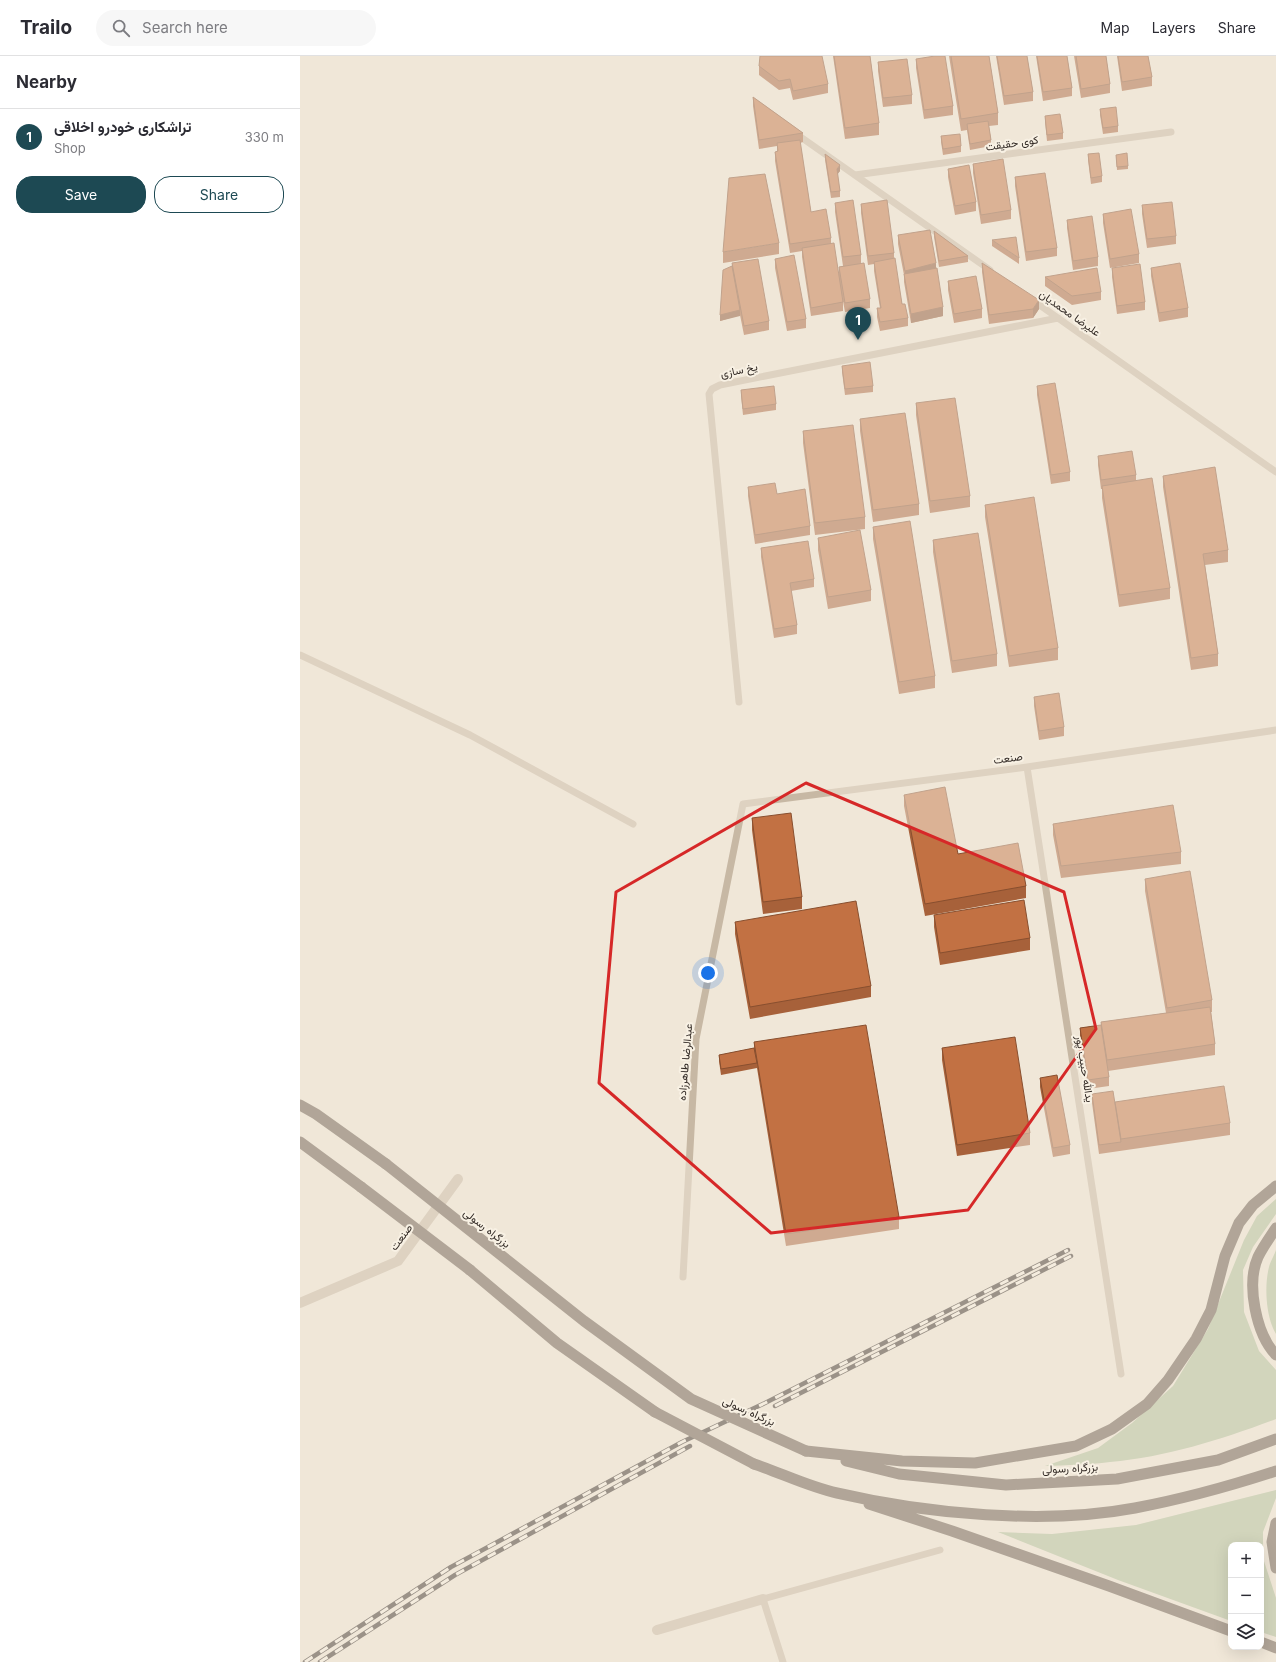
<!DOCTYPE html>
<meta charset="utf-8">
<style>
:root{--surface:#fff;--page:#f7f7f7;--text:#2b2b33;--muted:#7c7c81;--line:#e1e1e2;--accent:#1d4953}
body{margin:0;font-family:Inter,Vazirmatn,sans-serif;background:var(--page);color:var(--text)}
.controls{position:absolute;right:12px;bottom:12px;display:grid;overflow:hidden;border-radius:8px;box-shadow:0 4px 16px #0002}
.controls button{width:36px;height:36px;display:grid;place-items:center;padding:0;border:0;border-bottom:1px solid var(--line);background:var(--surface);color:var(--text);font:20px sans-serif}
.you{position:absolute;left:408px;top:917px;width:14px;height:14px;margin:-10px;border:3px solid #fff;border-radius:50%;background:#1a73e8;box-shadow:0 0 0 6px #1a73e833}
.badge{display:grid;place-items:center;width:26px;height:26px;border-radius:50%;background:var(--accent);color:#fff;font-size:13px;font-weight:700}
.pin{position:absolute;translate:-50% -33px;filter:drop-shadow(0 1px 2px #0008)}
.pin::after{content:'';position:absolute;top:21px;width:14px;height:12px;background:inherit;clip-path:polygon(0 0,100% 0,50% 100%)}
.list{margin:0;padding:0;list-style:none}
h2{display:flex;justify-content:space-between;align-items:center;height:52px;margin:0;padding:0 16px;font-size:17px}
h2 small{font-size:13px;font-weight:400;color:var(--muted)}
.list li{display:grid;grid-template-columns:26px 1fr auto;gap:12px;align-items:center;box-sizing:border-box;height:56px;padding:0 16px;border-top:1px solid var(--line)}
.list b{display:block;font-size:15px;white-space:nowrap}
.list p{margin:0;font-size:13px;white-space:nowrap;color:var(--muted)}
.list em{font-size:13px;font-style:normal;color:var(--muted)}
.actions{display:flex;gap:8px;padding:12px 16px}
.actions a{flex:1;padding:9px 0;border:1px solid var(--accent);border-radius:16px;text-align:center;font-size:14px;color:var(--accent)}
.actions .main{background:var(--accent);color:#fff}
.icon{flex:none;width:22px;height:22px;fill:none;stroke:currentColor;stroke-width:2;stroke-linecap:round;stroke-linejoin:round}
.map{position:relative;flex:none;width:976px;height:1606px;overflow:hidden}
header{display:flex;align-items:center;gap:24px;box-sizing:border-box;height:56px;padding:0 20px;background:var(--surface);border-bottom:1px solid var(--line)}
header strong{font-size:19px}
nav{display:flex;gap:22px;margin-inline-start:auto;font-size:14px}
.search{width:280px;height:36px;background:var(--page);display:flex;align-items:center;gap:10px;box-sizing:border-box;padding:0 14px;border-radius:22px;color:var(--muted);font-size:15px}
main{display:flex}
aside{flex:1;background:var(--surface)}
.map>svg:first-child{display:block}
</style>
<header>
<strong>Trailo</strong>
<div class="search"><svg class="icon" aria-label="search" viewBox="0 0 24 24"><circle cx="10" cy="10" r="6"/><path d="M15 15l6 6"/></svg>Search here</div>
<nav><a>Map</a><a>Layers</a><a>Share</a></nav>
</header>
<main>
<aside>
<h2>Nearby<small></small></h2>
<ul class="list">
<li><span class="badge">1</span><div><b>تراشکاری خودرو اخلاقی</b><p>Shop</p></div><em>330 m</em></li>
</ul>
<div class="actions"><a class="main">Save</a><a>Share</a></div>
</aside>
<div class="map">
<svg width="976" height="1606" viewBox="0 0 976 1606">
<rect width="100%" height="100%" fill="#f0e7d8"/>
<path fill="#adbe99" d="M976 1143V1158L953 1191 943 1214 944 1256 959 1295 976 1314V1363C923 1383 867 1401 810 1406 788 1409 767 1409 745 1410L798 1392 832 1367 873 1330 908 1273 944 1184 957 1160Z
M976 1194V1278C966 1262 964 1230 969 1211 970 1206 974 1200 976 1194Z
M976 1434V1442L963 1476V1502L976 1542V1581L961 1576V1489H931V1565L818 1524 698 1476 752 1478 836 1469Z"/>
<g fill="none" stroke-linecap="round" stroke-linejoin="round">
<path stroke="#c7b8a4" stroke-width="7" d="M495 77 690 214
M555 119 871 76
M731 243 976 416
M0 599 170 679 333 768
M439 646 409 338 412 333 420 329 758 262
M727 711 821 1318
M383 1221 396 983 443 748 727 711 976 674
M483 1606 463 1543 640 1494"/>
<path stroke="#c7b8a4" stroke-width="10" d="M357 1574 463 1543"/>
<path stroke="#c7b8a4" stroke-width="10" d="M0 1247 98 1205 158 1123"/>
<path stroke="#64564a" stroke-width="11" d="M0 1049 16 1058 86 1108
M0 1086 61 1131
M976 1172C970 1181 963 1191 958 1201 946 1228 956 1278 976 1299
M170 1214 257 1287 355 1356
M506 1395 602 1405 675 1407 776 1390 812 1373 847 1348 868 1324 896 1283 911 1254 925 1200 939 1167 953 1149 976 1130
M546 1405 599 1418 706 1429 817 1423 918 1404 976 1383
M454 1408C481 1417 509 1431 537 1437 627 1458 745 1469 835 1452 883 1443 930 1430 976 1415
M569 1448 652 1475 809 1530 931 1575
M976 1467 972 1486 976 1512
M961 1586 976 1592"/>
<defs>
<path id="rail" d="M475 1350 771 1200
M5 1606 151 1511 382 1386 465 1347 768 1194
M20 1606 155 1519 390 1390"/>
</defs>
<use href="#rail" stroke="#332b26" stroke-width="4.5"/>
<use href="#rail" stroke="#f8f1e4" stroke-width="3" stroke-dasharray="9" stroke-linecap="butt"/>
<path stroke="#64564a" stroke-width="11" d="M86 1108 284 1265 391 1343 506 1395
M61 1131 170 1214
M355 1356 454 1408"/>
</g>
<path fill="#a7613a" d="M533 0H570L579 67V79L545 83Z
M649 0H689L698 57V69L689 70 691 84V90L670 94 667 74 661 75Z
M696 0H727L733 36V45L704 49Z
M736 0H767L772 32V40L743 45Z
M774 0H806L810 28V37L781 42Z
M817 0H848L852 21V30L822 35Z
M616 3 653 50V59L624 63 616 12Z
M578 6 612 39V48L583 51 578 15Z
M459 10 528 28V37L493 44 490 32 479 34 459 19Z
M453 41 503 77V86L500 87 511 156 531 182V188L539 219V211L543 210 535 156V147L561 199V207L570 243V252L545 256 540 229 543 246V255L511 260 502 201V195L490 197 475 105V96H477V90L459 93 453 50Z
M800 53 818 70V76L803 78 800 59Z
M745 60 763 77V83L747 85 745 66Z
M641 80 661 90V96L643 99 641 86Z
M525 98 540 115 537 118 540 135V141L531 142 525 104Z
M788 98 802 120V126L791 128 788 104Z
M816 99 828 110V113L817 114Z
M673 108 711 154V163L681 168 673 117Z
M648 113 676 146V155L655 159 648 121Z
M715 121 757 192V200L726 205 715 130Z
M561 148 594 197V203L602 248 608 262V270L580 275 577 261V252H580L574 215V208L568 209 561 157Z
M842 149 876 180V188L847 192 842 158Z
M803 158 839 198V207L810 212 803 167Z
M767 164 798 201V210L773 214 767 172Z
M634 175 668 200V206L639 211 634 181Z
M598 179 636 213 643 260 611 267 604 226V219L598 188Z
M692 184 719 202V208L692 190Z
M479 187V198L423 207V196Z
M475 203 506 263V272L487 275 475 212Z
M432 207 469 265V274L444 279 440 259 420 265 432 210Z
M682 207 739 253 733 262 689 268 682 216Z
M812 212 845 246V254L817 258 812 221Z
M851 212 888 252V261L859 266 851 220Z
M745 221 801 236V244L772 249 745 230Z
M648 225 682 253V262L654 267 648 234Z
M542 310 573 330V336L545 339 542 316Z
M737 330 770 416V425L751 428 737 339Z
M441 334 476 348V354L443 359 441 340Z
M616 347 670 440V451L630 457 616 359Z
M560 363 619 448V459L573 466 560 375Z
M503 375 565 461V473L515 479 503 387Z
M798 400 836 419V425L870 532V543L819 551 802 442V433H801L798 409Z
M863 420 928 494V506L905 509 918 598V610L891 614 863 431Z
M448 431 477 438 510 470V479L455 488 448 440Z
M685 449 758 592V604L709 611 685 461Z
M573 471 635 620V632L599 638 573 483Z
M518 482 571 534V545L528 553 518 494Z
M633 484 697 598V610L652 617 633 496Z
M461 492 514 523V531L491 535 497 569V578L474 582 461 501Z
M734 641 764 671V680L739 684 734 650Z
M604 739 658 798 726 830V842L625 860 604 750Z
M452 762 502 841V853L463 858 452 774Z
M753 768 881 796V808L761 822 753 779Z
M845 823 912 944V956H911L915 988V999L808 1015 809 1021V1030L788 1033 780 981V972L801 969V966L866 957 845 835Z
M634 859 730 882V894L640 909 634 871Z
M435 866 571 930V941L450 963 435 878Z
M454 986 599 1161V1173L486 1190 457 1012 421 1019 419 1005V999L454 992Z
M642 992 730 1077V1089L657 1100 642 1004Z
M740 1022 770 1089V1098L753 1101 740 1031Z
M792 1038 815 1048 930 1067V1079L799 1098 792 1047Z"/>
<path fill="#884f2f" d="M540 109V115L537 119V113Z
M636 207V216L605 224V215Z
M739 244V253L733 262V253Z
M643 251V260L611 267V258Z
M440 254V260L420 265V259Z"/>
<path fill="#c27143" stroke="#884f2f" d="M460 0H522L528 28 493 35 490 23 479 25 459 10Z
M534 0H570L579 67 545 72Z
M635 0H645L653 50 624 54 616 3Z
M651 0H689L698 57 661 63Z
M697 0H727L733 36 704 40Z
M737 0H767L772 32 743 36Z
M776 0H806L810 28 781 33Z
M818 0H848L852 21 822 26Z
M607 3 612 39 583 42 578 6Z
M453 41 503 77 459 84Z
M816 51 818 70 803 72 800 53Z
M760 58 763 77 747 79 745 60Z
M688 65 691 84 670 88 667 68Z
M660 78 661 90 643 93 641 80Z
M500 84 511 156 526 153 531 182 490 188 475 96 478 95 477 87Z
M799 97 802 120 791 122 788 98Z
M827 97 828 110 817 111 816 99Z
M525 98 540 109 537 113 540 135 531 136Z
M703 103 711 154 681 159 673 108Z
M669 109 676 146 655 150 648 113Z
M745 117 757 192 726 196 715 121Z
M465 118 479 187 423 196 429 122Z
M553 144 561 199 543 201 535 147Z
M587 144 594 197 568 200 561 148Z
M872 146 876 180 847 183 842 149Z
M831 153 839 198 810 203 803 158Z
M792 160 798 201 773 205 767 164Z
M630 174 636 207 605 215 598 179Z
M634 175 668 200 639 205Z
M716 181 719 202 692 184Z
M534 187 543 246 511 252 502 192Z
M494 199 506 263 487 266 475 203Z
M595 202 602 248H605L608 262 580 266 577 252H581L574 206Z
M458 203 469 265 444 270 432 207Z
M564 207 570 243 545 247 539 211Z
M682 207 739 244 733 253 689 259Z
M880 207 888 252 859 257 851 212Z
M840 208 845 246 817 250 812 212Z
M432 210 440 254 420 259 423 214Z
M637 212 643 251 611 258 604 218Z
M797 212 801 236 772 240 745 221Z
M676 220 682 253 654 258 648 225Z
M570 306 573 330 545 333 542 310Z
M755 327 770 416 751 419 737 330Z
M474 330 476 348 443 353 441 334Z
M655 342 670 440 630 445 616 347Z
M605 357 619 448 573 454 560 363Z
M553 369 565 461 515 467 503 375Z
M832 395 836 419 801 424 798 400Z
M915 411 928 494 903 498 918 598 891 602 863 420Z
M852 422 870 532 819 539 802 430Z
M475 427 477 438 505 433 510 470 455 479 448 431Z
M734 441 758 592 709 600 685 449Z
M610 465 635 620 599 626 573 471Z
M560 474 571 534 528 541 518 482Z
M678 477 697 598 652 605 633 484Z
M508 485 514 523 490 527 497 569 474 573 461 492Z
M759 637 764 671 739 675 734 641Z
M645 731 658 798 718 787 726 830 625 848 604 739Z
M873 749 881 796 761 810 753 768Z
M491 757 502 841 463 846 452 762Z
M890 815 912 944 867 952 845 823Z
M724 844 730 882 640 897 634 859Z
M556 845 571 930 450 951 435 866Z
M910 951 915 988 807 1004 801 966Z
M566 969 599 1161 486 1178 454 986Z
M801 969 809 1021 788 1024 780 972Z
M715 981 730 1077 657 1089 642 992Z
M454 992 457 1007 421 1013 419 999Z
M757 1019 770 1089 753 1092 740 1022Z
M924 1030 930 1067 821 1083 815 1046Z
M813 1035 821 1086 799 1089 792 1038Z"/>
<path d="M0 0H976V1606H0ZM506 727 764 836 796 973 668 1154 471 1177 299 1027 316 836Z" fill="#f0e7d8" fill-opacity=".55" fill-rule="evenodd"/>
<path fill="none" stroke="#d62828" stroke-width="3" stroke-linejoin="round" d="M506 727 764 836 796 973 668 1154 471 1177 299 1027 316 836Z"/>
<g text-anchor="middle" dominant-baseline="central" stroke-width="4" stroke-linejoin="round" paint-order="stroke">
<g font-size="11" fill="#332b26" stroke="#f8f1e4">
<text transform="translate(712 87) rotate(-8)">کوی حقیقت</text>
<text transform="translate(770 257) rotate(35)">علیرضا محمدیان</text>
<text transform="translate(439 314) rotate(-12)">یخ سازی</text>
<text transform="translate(708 702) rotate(-8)">صنعت</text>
<text transform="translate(385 1006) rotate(-85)">عبدالرضا طاهرزاده</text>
<text transform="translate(785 1013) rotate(81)">یدالله حبیب پور</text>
<text transform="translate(187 1172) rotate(38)">بزرگراه رسولی</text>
<text transform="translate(101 1181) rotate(-54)">صنعت</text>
<text transform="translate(449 1355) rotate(24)">بزرگراه رسولی</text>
<text transform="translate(770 1412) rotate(-3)">بزرگراه رسولی</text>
</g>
</g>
</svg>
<div class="controls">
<button>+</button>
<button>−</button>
<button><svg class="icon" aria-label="layers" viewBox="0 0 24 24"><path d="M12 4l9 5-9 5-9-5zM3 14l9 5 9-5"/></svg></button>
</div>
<div class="you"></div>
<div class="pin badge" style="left:558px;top:284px">1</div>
</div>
</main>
